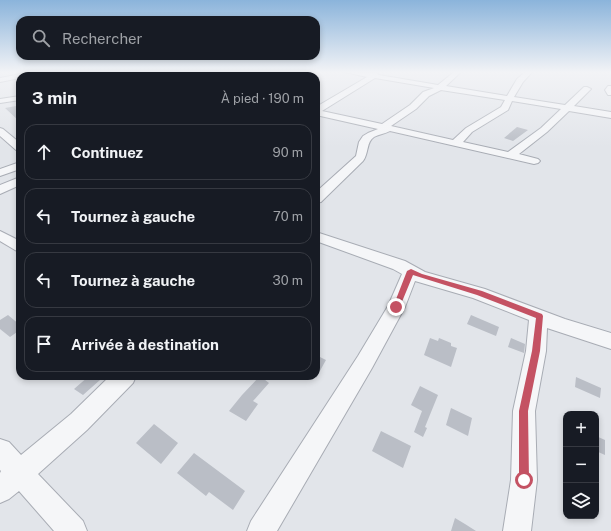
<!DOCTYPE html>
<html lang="fr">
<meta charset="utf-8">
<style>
:root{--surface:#171b24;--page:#20242c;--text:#f1f3f6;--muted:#9ea1a6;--line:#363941}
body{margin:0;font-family:"Public Sans",sans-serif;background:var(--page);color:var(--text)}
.controls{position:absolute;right:12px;bottom:12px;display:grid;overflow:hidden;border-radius:8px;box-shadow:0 2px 6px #0003}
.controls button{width:36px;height:36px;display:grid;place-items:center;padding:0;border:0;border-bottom:1px solid var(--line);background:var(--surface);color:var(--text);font:20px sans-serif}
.stop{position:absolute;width:12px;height:12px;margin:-9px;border:3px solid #c45263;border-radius:50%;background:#fff}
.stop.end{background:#c45263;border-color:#fff;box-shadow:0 1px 4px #0008}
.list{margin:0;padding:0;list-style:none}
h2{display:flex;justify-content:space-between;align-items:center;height:52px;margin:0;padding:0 16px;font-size:17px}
h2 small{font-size:13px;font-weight:400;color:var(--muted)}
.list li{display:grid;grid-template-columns:26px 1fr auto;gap:12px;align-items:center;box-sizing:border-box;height:56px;margin:0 8px 8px;padding:0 8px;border:1px solid var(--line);border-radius:12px}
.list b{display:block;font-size:15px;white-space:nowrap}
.list em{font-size:13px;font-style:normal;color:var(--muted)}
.icon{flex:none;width:22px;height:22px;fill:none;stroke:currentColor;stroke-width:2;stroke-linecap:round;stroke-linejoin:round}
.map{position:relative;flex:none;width:611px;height:531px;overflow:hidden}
.search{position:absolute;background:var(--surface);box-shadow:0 2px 6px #0003;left:16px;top:16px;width:304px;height:44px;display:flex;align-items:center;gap:10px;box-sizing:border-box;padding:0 14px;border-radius:12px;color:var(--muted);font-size:15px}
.panel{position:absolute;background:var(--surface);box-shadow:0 2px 6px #0003;left:16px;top:72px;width:304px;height:308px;border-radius:12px}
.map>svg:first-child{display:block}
</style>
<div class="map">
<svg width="611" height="531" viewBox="0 0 611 531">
<rect width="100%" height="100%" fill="#e2e5ea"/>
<path fill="#babec6" d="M16 106 20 109V122L5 108Z
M517 127 528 130 513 141 504 138Z
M8 315 20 325V330L10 337 0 329V320Z
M471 315 499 327 496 336 467 324Z
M430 338 438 341 439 338 451 343V346L457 348 451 367 424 355Z
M511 338 525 344 524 353 508 347Z
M316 355 326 360 316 378Z
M89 376H95L100 380 83 395 74 389Z
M260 376 269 383 253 401 258 404 246 421 229 411 242 395Z
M576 377 601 388 600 398 575 387Z
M420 386 438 395 425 427 427 428 423 437 414 432 422 411 411 405Z
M451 408 472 418 468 436 446 425Z
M154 424 178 443 161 464 136 443Z
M381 431 411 446 403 468 372 451Z
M596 436 605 440V455L596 451Z
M194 453 245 491 233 510 209 492 206 496 177 473Z
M455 518 465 524 476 531H451Z"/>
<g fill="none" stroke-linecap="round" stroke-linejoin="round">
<defs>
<path id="minor" d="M31 72H45L32 76H20V78L0 82V78Z
M58 72H67L72 76H64Z
M122 72H132L138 76H129Z
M203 72H213L221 76H211Z
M252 72H262L255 76H246Z
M264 72H282C278 75 268 75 264 72Z
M345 72 376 73 379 75 438 85 454 72H461L446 86 507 96 517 79 525 72H532L523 82 514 97 565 105 584 87H587L591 89 574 106 611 112V118L569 111 547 132 519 154 538 159 540 161 538 163 534 164 390 131C385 134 379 134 374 137 366 142 369 153 363 161L321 202 316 203V192L356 156 359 142 363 136 368 133 378 129 316 115V107L367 77ZM375 78 434 88 423 92 410 105 382 124 322 111ZM441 90 505 100 501 107 466 128 453 140 391 126 416 109 429 96ZM512 101 561 109 541 128 508 152 463 142 472 132 508 110Z
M608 86H611V95H608L605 90Z
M20 96V100L0 103V99Z
M0 128 3 129 20 143V151L16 150 0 136Z
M20 162V169L0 176V169Z
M20 177V185L0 194V185Z
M0 231 20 241V252L15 250 0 241Z
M316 232 405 261 425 272 485 289 565 319 611 333V349L547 328 546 351 535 411 537 480 531 531H503L511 480 513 411 526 351 529 320 473 298 415 281 405 307 372 368 277 531H247L251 521 358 356 388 306 402 274 393 269 316 241Z
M110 376H136L133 383 87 430 38 474 83 521 87 531H54L19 491 9 499 0 503V473L1 471 0 470V439L9 442 21 455 71 414Z"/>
</defs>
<use href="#minor" stroke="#a8acb4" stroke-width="2"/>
<use href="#minor" fill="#f5f6f8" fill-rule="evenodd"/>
</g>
<linearGradient id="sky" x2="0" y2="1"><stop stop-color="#8bb4db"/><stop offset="0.49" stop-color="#f2f3f6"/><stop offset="1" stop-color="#f2f3f6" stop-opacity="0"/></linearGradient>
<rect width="611" height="147" fill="url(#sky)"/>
<path fill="#c45263" d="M411 269 422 274 482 291 542 314 543 316 540 351 528 411 529 480 528 483 524 485 520 483 519 480V411L532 351 536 318 477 295 413 275 399 309H394L393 307 407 271Z"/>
</svg>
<div class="controls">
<button>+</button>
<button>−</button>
<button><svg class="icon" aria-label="layers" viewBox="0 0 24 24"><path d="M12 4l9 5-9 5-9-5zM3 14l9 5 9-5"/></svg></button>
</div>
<div class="stop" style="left:524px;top:480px"></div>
<div class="stop end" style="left:396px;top:307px"></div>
<div class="search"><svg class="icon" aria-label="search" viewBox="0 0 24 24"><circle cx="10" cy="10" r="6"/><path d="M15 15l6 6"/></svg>Rechercher</div>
<section class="panel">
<h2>3 min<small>À pied · 190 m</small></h2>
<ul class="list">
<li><svg class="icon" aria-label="ahead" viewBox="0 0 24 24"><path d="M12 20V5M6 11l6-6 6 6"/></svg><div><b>Continuez</b></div><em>90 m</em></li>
<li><svg class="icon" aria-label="left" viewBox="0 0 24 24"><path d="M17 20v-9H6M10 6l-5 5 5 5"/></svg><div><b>Tournez à gauche</b></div><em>70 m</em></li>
<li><svg class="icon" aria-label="left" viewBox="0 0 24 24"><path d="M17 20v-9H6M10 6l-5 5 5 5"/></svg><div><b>Tournez à gauche</b></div><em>30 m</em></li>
<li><svg class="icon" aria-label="arrive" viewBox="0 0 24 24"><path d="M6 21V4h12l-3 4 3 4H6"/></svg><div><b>Arrivée à destination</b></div></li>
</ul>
</section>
</div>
